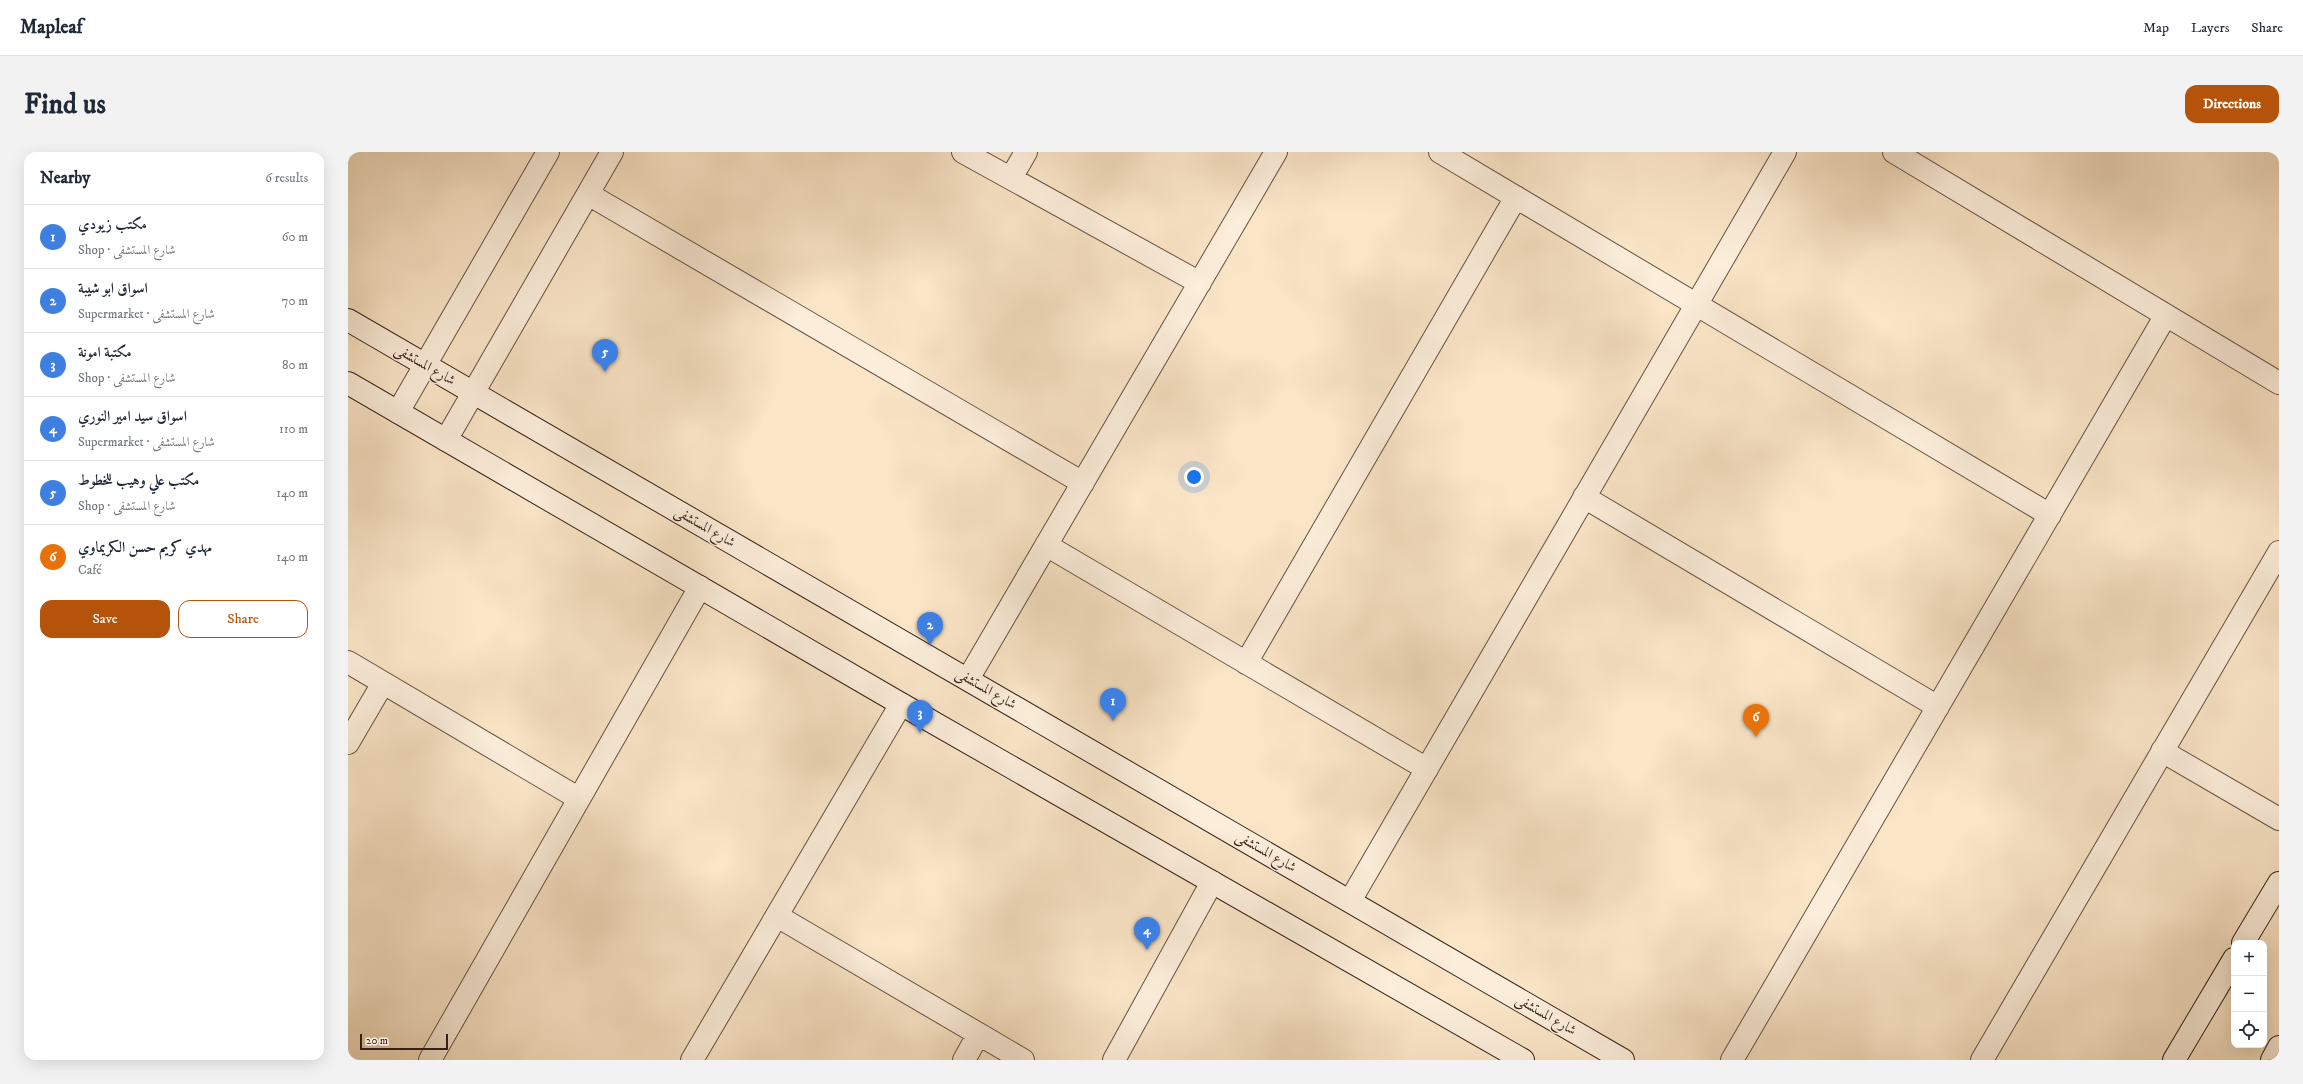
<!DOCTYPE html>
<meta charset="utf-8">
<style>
:root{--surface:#fff;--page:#f2f2f3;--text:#1f2937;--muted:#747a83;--line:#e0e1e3;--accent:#b45309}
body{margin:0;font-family:"IM FELL DW Pica",Amiri,serif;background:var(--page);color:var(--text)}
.controls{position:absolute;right:12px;bottom:12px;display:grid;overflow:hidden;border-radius:8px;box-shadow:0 4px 16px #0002}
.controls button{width:36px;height:36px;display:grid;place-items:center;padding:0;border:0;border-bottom:1px solid var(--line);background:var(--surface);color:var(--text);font:20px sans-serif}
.scale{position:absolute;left:12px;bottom:10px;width:88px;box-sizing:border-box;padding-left:4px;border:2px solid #382017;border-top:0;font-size:11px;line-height:14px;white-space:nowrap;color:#382017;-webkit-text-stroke:3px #fceedb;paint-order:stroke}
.you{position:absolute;left:846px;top:325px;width:14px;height:14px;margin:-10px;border:3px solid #fff;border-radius:50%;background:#1a73e8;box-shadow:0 0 0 6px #1a73e833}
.badge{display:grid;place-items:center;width:26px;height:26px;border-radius:50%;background:var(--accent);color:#fff;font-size:13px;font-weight:700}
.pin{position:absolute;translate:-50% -33px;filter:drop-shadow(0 1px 2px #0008)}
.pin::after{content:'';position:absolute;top:21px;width:14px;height:12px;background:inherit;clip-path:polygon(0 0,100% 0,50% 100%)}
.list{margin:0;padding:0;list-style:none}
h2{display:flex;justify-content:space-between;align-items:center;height:52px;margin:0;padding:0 16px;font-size:17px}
h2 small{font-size:13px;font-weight:400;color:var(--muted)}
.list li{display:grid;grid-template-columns:26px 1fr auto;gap:12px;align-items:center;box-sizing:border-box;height:64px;padding:0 16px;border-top:1px solid var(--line)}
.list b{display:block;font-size:15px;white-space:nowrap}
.list p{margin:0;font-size:13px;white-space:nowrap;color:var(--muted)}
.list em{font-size:13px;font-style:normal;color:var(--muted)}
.actions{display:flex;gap:8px;padding:12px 16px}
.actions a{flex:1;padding:9px 0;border:1px solid var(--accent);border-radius:12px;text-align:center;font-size:14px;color:var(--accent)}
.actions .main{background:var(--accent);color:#fff}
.icon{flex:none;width:22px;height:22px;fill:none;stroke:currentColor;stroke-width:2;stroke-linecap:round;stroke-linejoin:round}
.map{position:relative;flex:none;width:1931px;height:908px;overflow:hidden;border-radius:12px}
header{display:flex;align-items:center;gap:24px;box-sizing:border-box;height:56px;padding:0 20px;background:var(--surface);border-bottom:1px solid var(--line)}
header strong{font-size:19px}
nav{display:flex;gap:22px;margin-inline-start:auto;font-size:14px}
.intro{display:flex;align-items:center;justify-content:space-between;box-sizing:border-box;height:96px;padding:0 24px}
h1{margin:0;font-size:28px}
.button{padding:10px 18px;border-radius:12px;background:var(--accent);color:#fff;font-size:14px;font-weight:700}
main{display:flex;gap:24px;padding:0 24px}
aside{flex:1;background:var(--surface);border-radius:12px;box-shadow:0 4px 16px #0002}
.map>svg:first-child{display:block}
</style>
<header>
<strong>Mapleaf</strong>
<nav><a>Map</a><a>Layers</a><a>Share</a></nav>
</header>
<div class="intro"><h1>Find us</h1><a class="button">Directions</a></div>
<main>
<aside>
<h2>Nearby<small>6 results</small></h2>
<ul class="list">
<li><span class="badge" style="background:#3f7fe0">1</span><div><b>مكتب زيودي</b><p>Shop · شارع المستشفى</p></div><em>60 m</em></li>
<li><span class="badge" style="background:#3f7fe0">2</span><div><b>اسواق ابو شيبة</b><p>Supermarket · شارع المستشفى</p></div><em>70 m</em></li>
<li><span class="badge" style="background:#3f7fe0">3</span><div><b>مكتبة امونة</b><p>Shop · شارع المستشفى</p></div><em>80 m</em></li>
<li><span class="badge" style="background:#3f7fe0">4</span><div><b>اسواق سيد امير النوري</b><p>Supermarket · شارع المستشفى</p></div><em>110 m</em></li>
<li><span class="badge" style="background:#3f7fe0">5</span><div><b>مكتب علي وهيب للخطوط</b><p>Shop · شارع المستشفى</p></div><em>140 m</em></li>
<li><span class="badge" style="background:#e8710a">6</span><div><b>مهدي كريم حسن الكريماوي</b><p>Café</p></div><em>140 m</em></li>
</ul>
<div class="actions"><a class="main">Save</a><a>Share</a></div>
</aside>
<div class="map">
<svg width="1931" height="908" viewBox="0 0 1931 908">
<rect width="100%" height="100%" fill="#fae5c7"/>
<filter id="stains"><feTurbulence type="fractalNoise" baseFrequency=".005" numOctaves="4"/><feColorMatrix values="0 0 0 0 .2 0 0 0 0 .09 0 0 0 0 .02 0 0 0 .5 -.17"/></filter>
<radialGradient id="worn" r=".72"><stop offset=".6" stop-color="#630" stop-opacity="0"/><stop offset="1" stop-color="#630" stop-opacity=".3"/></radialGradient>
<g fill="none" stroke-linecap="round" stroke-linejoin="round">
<defs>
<path id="street" d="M615 0 852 131
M1092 0 1702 363
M1546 0 1931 231
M663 26 678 0
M240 42 735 331
M50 260 200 0
M98 288 264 0
M1236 345 1590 555
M698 393 1079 617
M0 510 230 646
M898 511 1168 45
M620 527 928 0
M0 591 35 531
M1814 599 1931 667
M1002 749 1437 0
M429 764 675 908
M82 908 352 435
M344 908 553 552
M616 908 630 883
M766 908 864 730
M1384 908 1818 163
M1634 908 1931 400"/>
<path id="secondary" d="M0 168 1275 908
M0 231 553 552 1175 908
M1895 791 1931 731
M1826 908 1886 807
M1924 908 1931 895"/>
</defs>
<use href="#street" stroke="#685143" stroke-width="24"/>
<use href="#secondary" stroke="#382017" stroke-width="24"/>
<use href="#street" stroke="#fceedb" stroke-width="22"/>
<use href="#secondary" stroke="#fceedb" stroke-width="22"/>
</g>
<g text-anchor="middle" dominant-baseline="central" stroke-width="3" stroke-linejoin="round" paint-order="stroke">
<g font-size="14" fill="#382017" stroke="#fceedb">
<text transform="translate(77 213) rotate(30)">شارع المستشفى</text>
<text transform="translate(357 375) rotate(30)">شارع المستشفى</text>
<text transform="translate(638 537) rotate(30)">شارع المستشفى</text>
<text transform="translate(918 700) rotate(30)">شارع المستشفى</text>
<text transform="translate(1198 863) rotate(30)">شارع المستشفى</text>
</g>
</g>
<rect width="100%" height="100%" filter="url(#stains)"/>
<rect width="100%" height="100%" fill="url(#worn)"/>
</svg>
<div class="controls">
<button>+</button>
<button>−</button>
<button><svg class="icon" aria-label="locate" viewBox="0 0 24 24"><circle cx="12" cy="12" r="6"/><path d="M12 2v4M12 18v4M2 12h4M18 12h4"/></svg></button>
</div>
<div class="scale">20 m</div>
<div class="you"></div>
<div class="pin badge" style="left:765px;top:569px;background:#3f7fe0">1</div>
<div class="pin badge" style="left:582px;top:493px;background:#3f7fe0">2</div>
<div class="pin badge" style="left:572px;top:581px;background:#3f7fe0">3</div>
<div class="pin badge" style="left:799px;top:798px;background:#3f7fe0">4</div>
<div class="pin badge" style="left:257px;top:220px;background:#3f7fe0">5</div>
<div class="pin badge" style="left:1408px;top:585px;background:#e8710a">6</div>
</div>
</main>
